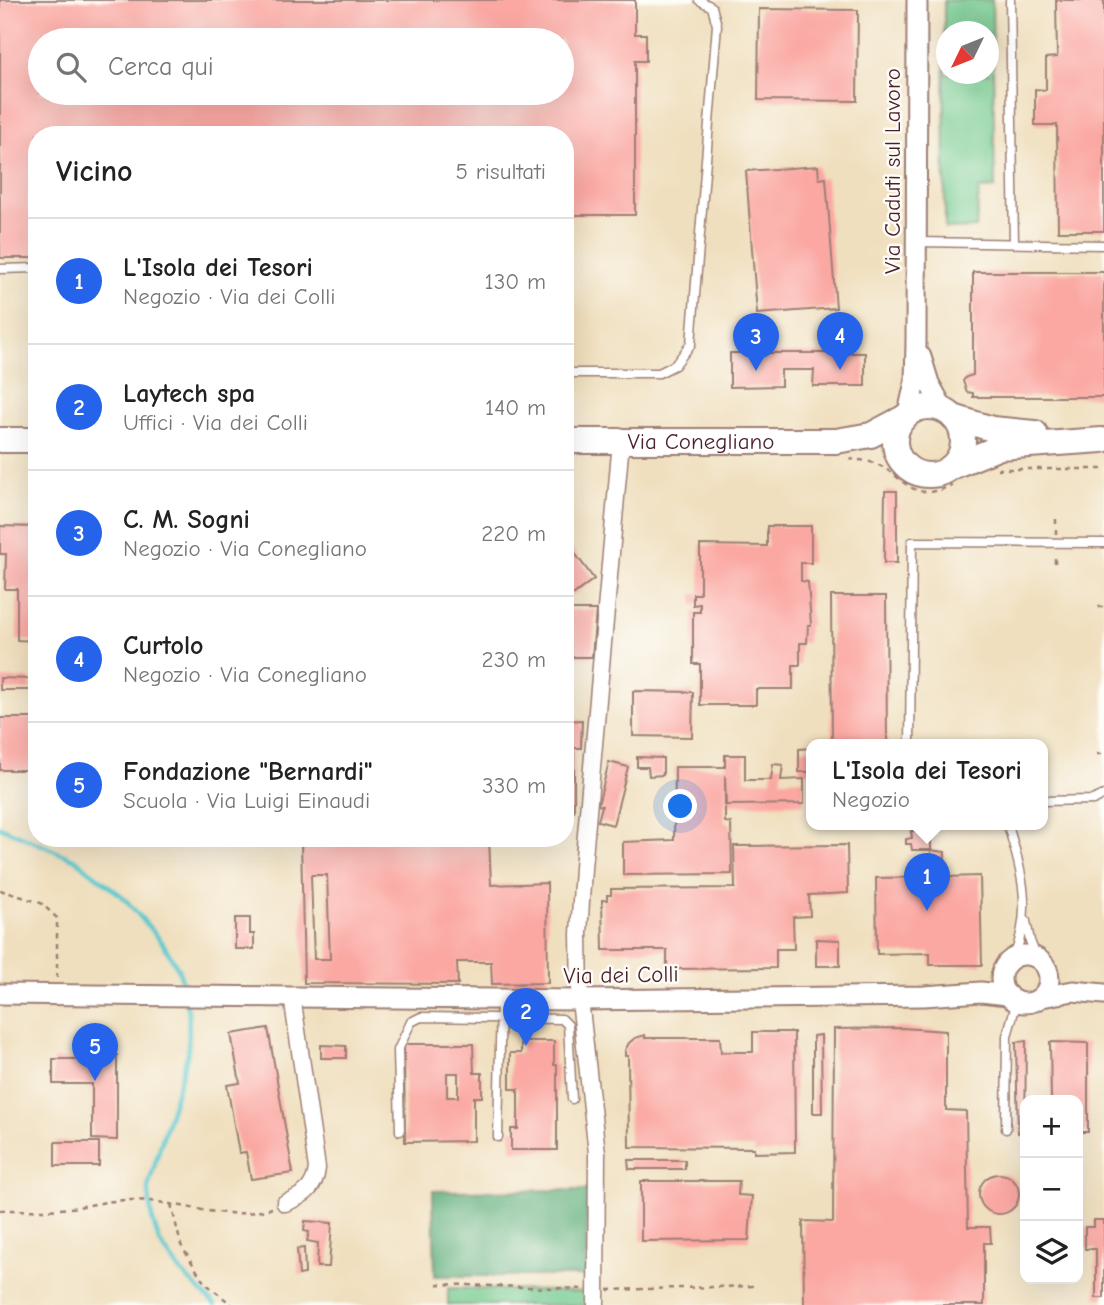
<!DOCTYPE html>
<html lang="it">
<meta charset="utf-8">
<style>
:root{--surface:#fff;--page:#f2f2f2;--text:#222;--muted:#767676;--line:#e0e0e0;--accent:#2563eb}
body{margin:0;font-family:"Comic Neue",sans-serif;background:var(--page);color:var(--text)}
.controls{position:absolute;right:21px;bottom:21px;display:grid;overflow:hidden;border-radius:14px;box-shadow:0 7px 28px #0002}
.controls button{width:63px;height:63px;display:grid;place-items:center;padding:0;border:0;border-bottom:2px solid var(--line);background:var(--surface);color:var(--text);font:35px sans-serif}
.compass{position:absolute;left:936px;top:21px;width:63px;height:63px;border-radius:50%;background:var(--surface);box-shadow:0 7px 28px #0002;rotate:227deg}
.you{position:absolute;left:681px;top:807px;width:24px;height:24px;margin:-18px;border:5px solid #fff;border-radius:50%;background:#1a73e8;box-shadow:0 0 0 10px #1a73e833}
.badge{display:grid;place-items:center;width:46px;height:46px;border-radius:50%;background:var(--accent);color:#fff;font-size:23px;font-weight:700}
.pin{position:absolute;translate:-50% -58px;filter:drop-shadow(0 2px 4px #0008)}
.pin::after{content:'';position:absolute;top:37px;width:24px;height:21px;background:inherit;clip-path:polygon(0 0,100% 0,50% 100%)}
.popup{position:absolute;left:806px;top:739px;width:242px;height:91px;box-sizing:border-box;display:grid;place-content:center;border-radius:14px;background:var(--surface);filter:drop-shadow(0 2px 5px #0005);font-size:23px;white-space:nowrap;color:var(--muted)}
.popup b{font-size:26px;color:var(--text)}
.popup::after{content:'';position:absolute;left:50%;top:100%;margin-left:-14px;border:14px solid transparent;border-top-color:var(--surface)}
.list{margin:0;padding:0;list-style:none}
h2{display:flex;justify-content:space-between;align-items:center;height:91px;margin:0;padding:0 28px;font-size:30px}
h2 small{font-size:23px;font-weight:400;color:var(--muted)}
.list li{display:grid;grid-template-columns:46px 1fr auto;gap:21px;align-items:center;box-sizing:border-box;height:126px;padding:0 28px;border-top:2px solid var(--line)}
.list b{display:block;font-size:26px;white-space:nowrap}
.list p{margin:0;font-size:23px;white-space:nowrap;color:var(--muted)}
.list em{font-size:23px;font-style:normal;color:var(--muted)}
.icon{flex:none;width:38px;height:38px;fill:none;stroke:currentColor;stroke-width:2;stroke-linecap:round;stroke-linejoin:round}
.map{position:relative;flex:none;width:1104px;height:1305px;overflow:hidden}
.search{position:absolute;background:var(--surface);box-shadow:0 7px 28px #0002;left:28px;top:28px;width:546px;height:77px;display:flex;align-items:center;gap:18px;box-sizing:border-box;padding:0 24px;border-radius:38px;color:var(--muted);font-size:26px}
.panel{position:absolute;background:var(--surface);box-shadow:0 7px 28px #0002;left:28px;top:126px;width:546px;height:721px;border-radius:28px}
.map>svg:first-child{display:block}
</style>
<div class="map">
<svg width="1104" height="1305" viewBox="0 0 1104 1305">
<rect width="100%" height="100%" fill="#fdfcf7"/>
<filter id="ink" filterUnits="userSpaceOnUse"><feTurbulence type="fractalNoise" baseFrequency=".0143" numOctaves="2"/><feDisplacementMap in="SourceGraphic" scale="14" xChannelSelector="R" yChannelSelector="G"/><feConvolveMatrix kernelMatrix="1 2 1 2 8 2 1 2 1" color-interpolation-filters="sRGB"/></filter>
<filter id="wash" filterUnits="userSpaceOnUse"><feTurbulence type="fractalNoise" baseFrequency=".00686" numOctaves="4" result="noise"/><feDisplacementMap in="SourceGraphic" scale="28" xChannelSelector="R" yChannelSelector="G"/><feGaussianBlur stdDeviation="1.57" result="paint"/><feColorMatrix in="noise" values="0 0 0 0 0 0 0 0 0 0 0 0 0 0 0 0 0 1.4 0 .05"/><feComposite in="paint" operator="in"/></filter>
<g filter="url(#wash)">
<rect width="100%" height="100%" fill="#f0dfbe"/>
<path fill="#74ca8f" stroke="#5f745d" stroke-width="2" fill-rule="evenodd" d="M944 0H992L995 188 979 189 976 228 945 229ZM946 32H988V74H946Z
M448 1288 591 1292V1305H448Z"/>
<path fill="#5fae7a" stroke="#546652" stroke-width="2" d="M588 1190 586 1276H435L433 1191Z"/>
<g fill="none" stroke-linecap="round" stroke-linejoin="round">
<path stroke="#5ac8ce" stroke-width="4.5" d="M0 827 76 860 123 897 162 942 179 970 184 990
M186 1002 189 1015 188 1053 148 1187 152 1218 159 1241 180 1271 215 1305"/>
</g>
<g id="blocks">
<path fill="#fba8a3" fill-rule="evenodd" d="M0 0H635V34H646V61H635V215H565V135H37V258H0ZM40 40H562V93H40Z
M1056 0H1104V231H1058L1057 125H1035V89L1046 90V58L1057 57Z
M759 9 858 10 857 101 758 100Z
M818 166 819 179 826 178 836 308 757 314 746 171Z
M973 272H1104V397H973V393L967 392 963 381 966 377 973 375Z
M730 353H865V386H813L814 370H781V386L730 387Z
M885 491H897V563H884Z
M0 526 37 527V641L17 640V589H5L6 554H0Z
M767 526H811V563H801V581L808 582 811 625H808L807 643H800V665H793V689H756V705H700V664H693V612H700V604L693 605V594H700V545L767 546Z
M565 540 594 579 574 594 565 596Z
M831 596H886L887 745H832Z
M565 610H596L592 657H565Z
M0 678 31 679V690H0Z
M633 691 693 692 692 737 633 736Z
M0 718H37V770H0Z
M582 720 581 748H574V811L565 812V721Z
M811 748V772H799V749Z
M725 755H745V780H771L773 764 783 765 781 780 804 779V804L726 805 725 775V822L731 823 732 874 623 875V842L674 840 675 767H725Z
M637 757 663 758V775L649 776 648 767H637Z
M609 762 628 767 613 825 598 821 602 806 598 805Z
M931 830V850H912L911 844H906V839L912 838 911 831Z
M301 838H489L491 885 547 883 548 983 492 984 491 962H457L458 984 304 983ZM311 875H327L330 959H314Z
M847 845 848 893 809 895 810 916 793 917 794 949H776V968L667 969V950H603L602 900H607V895H611V889L735 888 734 846Z
M931 850 945 852 944 877 980 876 982 965H930V953L877 954 876 878 931 877Z
M235 918H250V934H254V949H235Z
M816 939 840 940V966H816Z
M268 1028 293 1173 251 1179 246 1152 239 1153 227 1085 240 1083 231 1034Z
M902 1028 946 1031V1110L966 1111 968 1227H990L991 1243H984V1305H804L803 1221 833 1222 834 1029Z
M753 1032H794L795 1152 754 1153V1148L629 1147 628 1056H625V1050L629 1043 635 1038 645 1035V1038H720L721 1052H753Z
M821 1035 822 1113H813V1036Z
M521 1041H554V1065H557V1150H511V1129H518V1089H510V1053H521Z
M1026 1041 1025 1133H1018L1016 1042Z
M1050 1042 1088 1043V1132H1078V1100H1051Z
M404 1044H473L474 1073H482V1097H474V1141L405 1142ZM447 1073H458V1097H447Z
M321 1045 346 1046V1058H321Z
M92 1055H117V1140L92 1139V1084H53V1059H92Z
M55 1142H99V1166H55Z
M628 1160H685V1169H629Z
M979 1194a20 20 0 1 1 40 0a20 20 0 1 1-40 0Z
M641 1181H739L738 1195 752 1196 749 1240 641 1241Z
M1094 1220H1104V1298H1096V1249H1085V1227H1094Z
M305 1221 332 1223 329 1267H317L318 1243 307 1241 309 1232 304 1231Z
M304 1248 305 1274 299 1275 297 1249Z"/>
</g>
</g>
<g filter="url(#ink)">
<use href="#blocks" fill-opacity="0" stroke="#9d7f74" stroke-width="2"/>
<g fill="none" stroke-linecap="round" stroke-linejoin="round">
<defs>
<path id="service" d="M1010 0 1014 244
M918 242 1104 245
M0 269 37 268
M565 373H659L675 365 691 344 717 25 712 7 699 0
M910 745 912 542 1104 543
M1042 801 1093 800 1104 795
M1008 825C1022 874 1033 908 1014 957
M1026 921 1030 941 1037 958
M1006 1129 1007 1036 1017 1001
M400 1131 398 1050 411 1022 421 1017 562 1019 568 1025 572 1099
M498 1137 501 1000"/>
<path id="minor" d="M285 1203C303 1196 315 1189 317 1168L292 996
M596 1305 597 1153 580 1000 579 934 583 868 621 441"/>
<path id="tertiary" d="M921 357 929 383 944 410
M908 413 915 382 916 343 917 0
M1001 979a24 24 0 1 1 48 0a24 24 0 1 1-48 0Z
M0 994 580 1000 924 996 981 992 1008 995
M1042 997 1073 991 1104 994"/>
<g id="primary">
<circle cx="929" cy="441" r="34"/>
<path d="M953 417 992 429 1035 433"/>
<path d="M0 440H37"/>
<path id="s1" d="M565 441H836L871 435 903 418"/>
<path d="M951 467 1000 447 1102 440"/>
</g>
</defs>
<use href="#service" stroke="#9d7f74" stroke-width="11"/>
<use href="#minor" stroke="#9d7f74" stroke-width="19"/>
<use href="#tertiary" stroke="#9d7f74" stroke-width="23"/>
<use href="#primary" stroke="#9d7f74" stroke-width="28"/>
<path stroke="#9d7f74" stroke-width="2.5" stroke-dasharray="5 5" stroke-linecap="butt" d="M849 459C858 460 868 460 876 464 906 476 910 505 952 485
M997 469H1104
M1056 534V519
M1055 563V553
M1098 607H1103
M1097 754H1102
M0 890 41 903 57 918V980
M171 1204 181 1245 204 1282 232 1305
M0 1210C23 1210 47 1211 70 1208 89 1206 109 1200 129 1200 178 1199 223 1224 272 1208
M437 1284 581 1289
M608 1290 754 1286"/>
<use href="#service" stroke="#fff" stroke-width="8"/>
<use href="#minor" stroke="#fff" stroke-width="16"/>
<use href="#tertiary" stroke="#fff" stroke-width="19"/>
<use href="#primary" stroke="#fff" stroke-width="24"/>
</g>
</g>
<g text-anchor="middle" dominant-baseline="central" stroke-width="5" stroke-linejoin="round" paint-order="stroke">
<g font-size="23" fill="#4a1f2b" stroke="#fdfcf7">
<text transform="translate(892 171) rotate(-90)">Via Caduti sul Lavoro</text>
<text stroke="none"><textPath href="#s1" startOffset="136">Via Conegliano</textPath></text>
<text transform="translate(621 975) rotate(-1)">Via dei Colli</text>
</g>
</g>
</svg>
<div class="controls">
<button>+</button>
<button>−</button>
<button><svg class="icon" aria-label="layers" viewBox="0 0 24 24"><path d="M12 4l9 5-9 5-9-5zM3 14l9 5 9-5"/></svg></button>
</div>
<svg class="compass" viewBox="-18 -18 36 36"><path d="M0-13l5 13h-10z" fill="#e53935"/><path d="M0 13l5-13h-10z" fill="#767676"/></svg>
<div class="you"></div>
<div class="pin badge" style="left:927px;top:911px">1</div>
<div class="popup"><b>L'Isola dei Tesori</b>Negozio</div>
<div class="pin badge" style="left:526px;top:1046px">2</div>
<div class="pin badge" style="left:756px;top:371px">3</div>
<div class="pin badge" style="left:840px;top:370px">4</div>
<div class="pin badge" style="left:95px;top:1081px">5</div>
<div class="search"><svg class="icon" aria-label="search" viewBox="0 0 24 24"><circle cx="10" cy="10" r="6"/><path d="M15 15l6 6"/></svg>Cerca qui</div>
<section class="panel">
<h2>Vicino<small>5 risultati</small></h2>
<ul class="list">
<li><span class="badge">1</span><div><b>L'Isola dei Tesori</b><p>Negozio · Via dei Colli</p></div><em>130 m</em></li>
<li><span class="badge">2</span><div><b>Laytech spa</b><p>Uffici · Via dei Colli</p></div><em>140 m</em></li>
<li><span class="badge">3</span><div><b>C. M. Sogni</b><p>Negozio · Via Conegliano</p></div><em>220 m</em></li>
<li><span class="badge">4</span><div><b>Curtolo</b><p>Negozio · Via Conegliano</p></div><em>230 m</em></li>
<li><span class="badge">5</span><div><b>Fondazione &quot;Bernardi&quot;</b><p>Scuola · Via Luigi Einaudi</p></div><em>330 m</em></li>
</ul>
</section>
</div>
